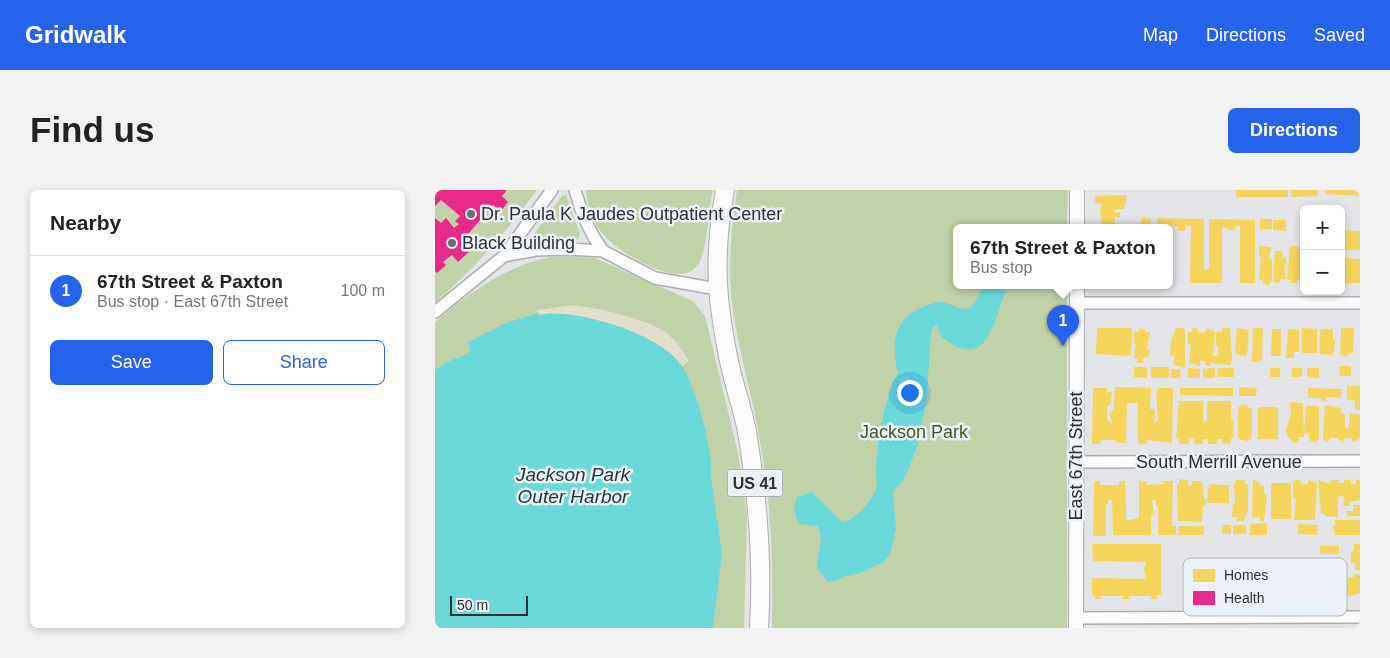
<!DOCTYPE html>
<meta charset="utf-8">
<style>
:root{--surface:#fff;--page:#f2f2f2;--text:#222;--muted:#767676;--line:#e0e0e0;--accent:#2563eb}
body{margin:0;font-family:Helvetica,sans-serif;background:var(--page);color:var(--text)}
.controls{position:absolute;right:15px;top:15px;display:grid;overflow:hidden;border-radius:8px;box-shadow:0 2px 8px #0003}
.controls button{width:45px;height:45px;display:grid;place-items:center;padding:0;border:0;border-bottom:1px solid var(--line);background:var(--surface);color:var(--text);font:25px sans-serif}
.scale{position:absolute;left:15px;bottom:12px;width:78px;box-sizing:border-box;padding-left:5px;border:2px solid #2e3032;border-top:0;font-size:14px;line-height:18px;white-space:nowrap;color:#2e3032;-webkit-text-stroke:4px #ecf1f7;paint-order:stroke}
.you{position:absolute;left:474px;top:202px;width:18px;height:18px;margin:-12px;border:4px solid #fff;border-radius:50%;background:#1a73e8;box-shadow:0 0 0 8px #1a73e833}
.badge{display:grid;place-items:center;width:32px;height:32px;border-radius:50%;background:var(--accent);color:#fff;font-size:16px;font-weight:700}
.pin{position:absolute;translate:-50% -41px;filter:drop-shadow(0 1px 2px #0008)}
.pin::after{content:'';position:absolute;top:26px;width:18px;height:15px;background:inherit;clip-path:polygon(0 0,100% 0,50% 100%)}
.popup{position:absolute;left:518px;top:34px;width:220px;height:65px;box-sizing:border-box;display:grid;place-content:center;border-radius:8px;background:var(--surface);filter:drop-shadow(0 1px 4px #0005);font-size:16px;white-space:nowrap;color:var(--muted)}
.popup b{font-size:19px;color:var(--text)}
.popup::after{content:'';position:absolute;left:50%;top:100%;margin-left:-10px;border:10px solid transparent;border-top-color:var(--surface)}
.list{margin:0;padding:0;list-style:none}
h2{display:flex;justify-content:space-between;align-items:center;height:65px;margin:0;padding:0 20px;font-size:21px}
h2 small{font-size:16px;font-weight:400;color:var(--muted)}
.list li{display:grid;grid-template-columns:32px 1fr auto;gap:15px;align-items:center;box-sizing:border-box;height:70px;padding:0 20px;border-top:1px solid var(--line)}
.list b{display:block;font-size:19px;white-space:nowrap}
.list p{margin:0;font-size:16px;white-space:nowrap;color:var(--muted)}
.list em{font-size:16px;font-style:normal;color:var(--muted)}
.actions{display:flex;gap:10px;padding:15px 20px}
.actions a{flex:1;padding:11px 0;border:1px solid var(--accent);border-radius:8px;text-align:center;font-size:18px;color:var(--accent)}
.actions .main{background:var(--accent);color:#fff}
.map{position:relative;flex:none;width:925px;height:438px;overflow:hidden;border-radius:8px}
header{display:flex;align-items:center;gap:30px;box-sizing:border-box;height:70px;padding:0 25px;background:var(--accent);color:#fff}
header strong{font-size:24px}
nav{display:flex;gap:28px;margin-inline-start:auto;font-size:18px}
.intro{display:flex;align-items:center;justify-content:space-between;box-sizing:border-box;height:120px;padding:0 30px}
h1{margin:0;font-size:35px}
.button{padding:12px 22px;border-radius:8px;background:var(--accent);color:#fff;font-size:18px;font-weight:700}
main{display:flex;gap:30px;padding:0 30px}
aside{flex:1;background:var(--surface);border-radius:8px;box-shadow:0 2px 8px #0003}
.map>svg:first-child{display:block}
</style>
<header>
<strong>Gridwalk</strong>
<nav><a>Map</a><a>Directions</a><a>Saved</a></nav>
</header>
<div class="intro"><h1>Find us</h1><a class="button">Directions</a></div>
<main>
<aside>
<h2>Nearby<small></small></h2>
<ul class="list">
<li><span class="badge">1</span><div><b>67th Street &amp; Paxton</b><p>Bus stop · East 67th Street</p></div><em>100 m</em></li>
</ul>
<div class="actions"><a class="main">Save</a><a>Share</a></div>
</aside>
<div class="map">
<svg width="925" height="438" viewBox="0 0 925 438">
<rect width="100%" height="100%" fill="#e2e4e7"/>
<path fill="#c2d2a8" d="M0 0H102C71 42 39 79 0 113Z
M151 0H278C273 19 273 60 263 75 244 102 180 60 167 43 157 30 152 15 151 0Z
M302 0H633L632 37H522V95H632V438H337C338 377 337 324 327 263 320 219 308 176 300 133 292 89 295 43 302 0Z
M131 5 145 44 143 50 96 55 97 47 127 6Z
M124 66 160 68 258 111 270 126 303 263 312 325 309 438H0V132C37 101 76 72 124 66Z"/>
<path fill="#e3decc" d="M139 115C163 118 219 130 235 146 243 153 248 162 254 171L247 176C213 138 161 133 114 123L104 125 102 120Z"/>
<path fill="#6bd8da" d="M549 95H574C558 123 556 188 506 146L502 135 498 137 496 144 491 214 483 254 471 285 458 303 461 340 455 364 449 372 426 383 411 386 404 390 392 392 382 377C382 364 390 347 382 336L365 334C359 327 358 315 362 307L377 302 406 331 410 332C421 328 435 313 440 302 444 294 440 285 441 276 443 245 449 210 463 183 456 155 458 128 488 117 493 115 501 112 507 112 519 114 525 122 537 117Z
M103 123 104 125C141 118 224 143 246 175 261 196 279 262 276 287L287 363 278 438H0V180L21 167 22 169 35 162 33 152 71 133Z"/>
<path fill="#f6d55c" d="M801 0H853V7H801Z
M856 0H883V6L856 7Z
M890 0H925V6L890 4Z
M692 5 689 19H680L679 23 685 22V27H680V37H667L665 17H667V14L660 13V6Z
M707 27 716 29V37H705Z
M722 28 769 29V79H774V29L820 30V93H805V36H801L799 41 787 37V93H755L756 36H751L750 41H744L742 36H737V93H734V37H722Z
M825 29H837V39L825 40Z
M838 30H851V41L838 40Z
M906 40 925 41V60H910V68L925 69V93H906Z
M824 56 836 57 834 69H837V90L834 95 828 94V90H824L826 66H824Z
M855 56 866 57 865 90H863L861 93H856L855 90 852 89Z
M840 61H847L848 68 851 67V75H849L851 89H846L844 93 838 92Z
M662 138H697L696 164 693 166 661 164Z
M705 138 710 140V142H715L712 159H715L714 166 708 168V173H702L703 169 699 168 701 154H699V142H703Z
M741 138H749L750 142V178L739 175V166L735 165 736 152Z
M758 138H762L763 142 770 143 772 138 780 142 778 166H781L783 165V156H781V142H787L788 138H795L797 169 795 175 775 173V176H771L770 171H765V176L754 173 756 154H753V142H757Z
M802 138 814 140 812 166 802 165 800 162Z
M818 138H828L827 170 823 172H817Z
M867 138 882 139V163H867Z
M906 138H919L918 163H913L912 166 905 165Z
M837 139H846V166H836Z
M853 139 864 140V162H859V168H851Z
M887 139H897L898 141V150H900L898 165 885 164V141Z
M905 176H916V186H904Z
M699 177H712V188L699 187Z
M716 177H734V188H716Z
M753 178 765 179V188H753Z
M780 178V188H768V179Z
M783 178H799V187H782Z
M835 178H845V187H835Z
M857 178H867V187H856Z
M872 178H884V188L872 187Z
M736 179H745L746 188H736Z
M912 196H925V220H920V211L912 209Z
M680 197 716 198 715 219H720L719 234 723 230 721 201H723V198H738L737 253 712 250V254H703V213H692L691 253H682L681 250H665L666 254H657L658 198H672V202H677L675 215H672V230L677 234 675 223 679 219Z
M804 197 822 198 821 206H804Z
M745 198H798V206L745 205Z
M873 198 907 199 906 208 891 207V211H886V208H873Z
M744 211H768V231H772V211H796V230H799L798 248H796V254L787 253V249H782V254H773V249H768V254H759V248L754 249V254H744V248H741Z
M855 212 868 213 869 247H864L862 253H858L855 248H853L851 240 856 224Z
M806 214 813 215V218H817V248L812 252 803 248V217H806Z
M890 215 906 218V223H910V238H914L915 223 925 225V248L920 252 917 251 916 248H909L907 252 902 248H896L893 252 888 249Z
M871 216H884V248L881 252 875 251 873 243H869Z
M823 217H843V249H823Z
M744 289 753 290V295H757V291H767L769 309H771V316H768L767 332 743 331 742 295H744Z
M801 290H810V294H813V319L809 331H802V327H797L798 314H800L799 294H801Z
M818 290 824 292 825 296 829 295V304H832L829 331H825V327H817Z
M860 290H865L867 294H873V290L882 293 880 330H859L861 309 858 308V293Z
M883 290 895 294 896 290H903L904 293H909V290H916V294H921V290H925V310L915 312 914 316H908L909 306 903 307V327L890 326V324H886Z
M659 291H665V295H684V291H690L691 329 693 330 704 328V291L712 292V295L729 294V291H738L737 336H741V345H723V316H721V310H717L719 325H716V345H678L677 310H673V315H671V346H658Z
M836 293H856V329H836Z
M774 294 794 295V313H772Z
M918 315H925V326H912V321H918Z
M900 330H925V345H900L897 335 900 336Z
M832 333V345H815V334Z
M863 334 883 335 882 345 863 344Z
M788 335H796V344H787Z
M798 335H811V344H798Z
M744 336H769V345H743Z
M657 354H726V405H722V409H716V406H694V409H687V406H666V409H660V406H657V388L711 389 708 376 711 377V372L658 371Z
M919 354H925V380H920V373H916V361H919Z
M885 356H904V364H885Z
M756 374H775L777 403H774V408H769V404L762 403V408H757V403H754Z
M886 374H907L909 402H905V407H901V402H894V406L889 407V402H885Z
M781 375 802 376 803 404 801 403 799 408H796L795 404H788L786 408 779 404Z
M807 375H828L830 403H825V408H821V403H814V407H810V403H806Z
M835 375 855 376 857 403H852V407H847V404L836 407V403H832Z
M860 375H881L883 403H878V407H873V402H867V407H863V403H859Z
M919 384 925 385V403L911 407 913 387H919Z"/>
<path fill="#e7298a" d="M0 0H72L67 6 73 12 66 21 58 15 29 49 38 58 23 72 17 65 8 72 11 75 2 83 0 81V28L6 33 11 28 19 38 24 34 20 31 25 26 6 10 0 16Z"/>
<g fill="none" stroke-linecap="round" stroke-linejoin="round">
<defs>
<path id="minor" d="M140 0C146 23 154 42 168 61
M69 66 101 60 131 59 168 61 220 88 282 99
M642 113H925
M0 122 69 66 117 0
M642 272 925 271
M641 428 925 427"/>
<path id="tertiary" d="M642 37V0
M641 438 642 95"/>
<path id="primary" d="M290 0C278 66 281 110 295 176 300 198 308 220 312 242 323 308 328 372 324 438"/>
</defs>
<use href="#minor" stroke="#adaeb1" stroke-width="14"/>
<use href="#tertiary" stroke="#adaeb1" stroke-width="16"/>
<use href="#primary" stroke="#adaeb1" stroke-width="20"/>
<use href="#minor" stroke="#fbfbfb" stroke-width="11"/>
<use href="#tertiary" stroke="#fbfbfb" stroke-width="14"/>
<use href="#primary" stroke="#fbfbfb" stroke-width="18"/>
</g>
<g fill="#6d6f71" stroke="#ecf1f7" stroke-width="2">
<circle cx="36" cy="24" r="5"/>
<circle cx="17" cy="53" r="5"/>
</g>
<g text-anchor="middle" dominant-baseline="central" stroke-width="5" stroke-linejoin="round" paint-order="stroke">
<rect fill="#ecf1f7" stroke="#676a6d" stroke-width="1" x="292.5" y="279.5" width="55" height="27" rx="4"/>
<g font-size="16" font-weight="bold" fill="#2e3032">
<text x="320" y="293">US 41</text>
</g>
<g font-size="18" fill="#2e3032" stroke="#ecf1f7" text-anchor="start">
<text x="46" y="24">Dr. Paula K Jaudes Outpatient Center</text>
<text x="27" y="53">Black Building</text>
</g>
<g font-size="18" fill="#465919" stroke="#ecf1f7">
<text x="479" y="242">Jackson Park</text>
</g>
<g font-size="18" fill="#2e3032" stroke="#ecf1f7">
<text transform="translate(641 266) rotate(-90)">East 67th Street</text>
<text x="784" y="272">South Merrill Avenue</text>
</g>
<g font-size="19" font-style="italic" fill="#1e3737" stroke="#ecf1f7">
<text x="138" y="284">Jackson Park<tspan x="138" dy="22">Outer Harbor</tspan></text>
</g>
</g>
<rect x="748" y="368" width="164" height="58" rx="8" fill="#ecf1f7" stroke="#b3b7bc" stroke-width="1"/>
<rect x="758" y="379" width="22" height="13" fill="#f6d55c"/>
<rect x="758" y="401" width="22" height="14" fill="#e7298a"/>
<g font-size="14" fill="#2e3032">
<text x="789" y="390">Homes</text>
<text x="789" y="413">Health</text>
</g>
</svg>
<div class="controls">
<button>+</button>
<button>−</button>
</div>
<div class="scale">50 m</div>
<div class="you"></div>
<div class="pin badge" style="left:628px;top:156px">1</div>
<div class="popup"><b>67th Street &amp; Paxton</b>Bus stop</div>
</div>
</main>
